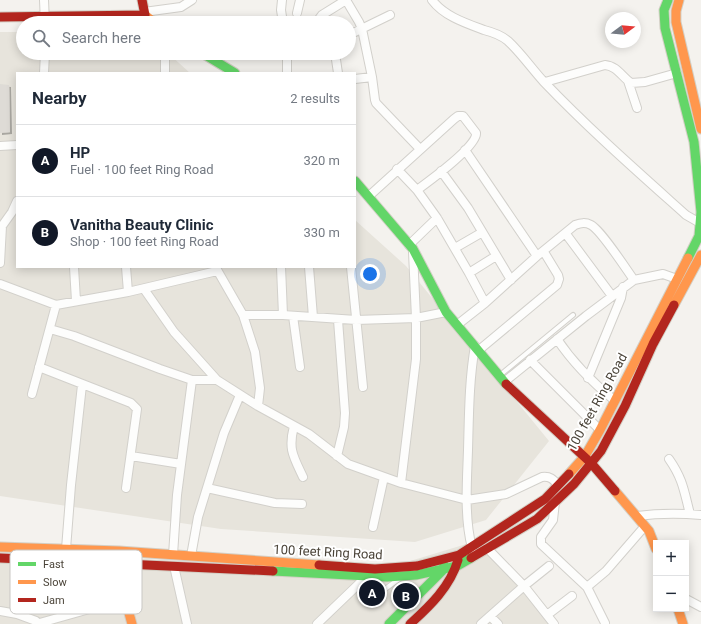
<!DOCTYPE html>
<meta charset="utf-8">
<style>
:root{--surface:#fff;--page:#f2f2f3;--text:#1f2937;--muted:#747a83;--line:#e0e1e3;--accent:#111827}
body{margin:0;font-family:Roboto,sans-serif;background:var(--page);color:var(--text)}
.controls{position:absolute;right:12px;bottom:12px;display:grid;overflow:hidden;border-radius:0px;box-shadow:0 2px 10px #0003}
.controls button{width:36px;height:36px;display:grid;place-items:center;padding:0;border:0;border-bottom:1px solid var(--line);background:var(--surface);color:var(--text);font:20px sans-serif}
.compass{position:absolute;left:605px;top:12px;width:36px;height:36px;border-radius:50%;background:var(--surface);box-shadow:0 2px 10px #0003;rotate:74deg}
.you{position:absolute;left:370px;top:274px;width:14px;height:14px;margin:-10px;border:3px solid #fff;border-radius:50%;background:#1a73e8;box-shadow:0 0 0 6px #1a73e833}
.badge{display:grid;place-items:center;width:26px;height:26px;border-radius:50%;background:var(--accent);color:#fff;font-size:13px;font-weight:700}
.pin{position:absolute;translate:-50% -50%;border:2px solid #fff;box-shadow:0 1px 4px #0006}
.list{margin:0;padding:0;list-style:none}
h2{display:flex;justify-content:space-between;align-items:center;height:52px;margin:0;padding:0 16px;font-size:17px}
h2 small{font-size:13px;font-weight:400;color:var(--muted)}
.list li{display:grid;grid-template-columns:26px 1fr auto;gap:12px;align-items:center;box-sizing:border-box;height:72px;padding:0 16px;border-top:1px solid var(--line)}
.list b{display:block;font-size:15px;white-space:nowrap}
.list p{margin:0;font-size:13px;white-space:nowrap;color:var(--muted)}
.list em{font-size:13px;font-style:normal;color:var(--muted)}
.icon{flex:none;width:22px;height:22px;fill:none;stroke:currentColor;stroke-width:2;stroke-linecap:round;stroke-linejoin:round}
.map{position:relative;flex:none;width:701px;height:624px;overflow:hidden}
.search{position:absolute;background:var(--surface);box-shadow:0 2px 10px #0003;left:16px;top:16px;width:340px;height:44px;display:flex;align-items:center;gap:10px;box-sizing:border-box;padding:0 14px;border-radius:22px;color:var(--muted);font-size:15px}
.panel{position:absolute;background:var(--surface);box-shadow:0 2px 10px #0003;left:16px;top:72px;width:340px;height:196px;border-radius:0px}
.map>svg:first-child{display:block}
</style>
<div class="map">
<svg width="701" height="624" viewBox="0 0 701 624">
<defs>
<filter id="shadow"><feDropShadow dx="2" dy="2" stdDeviation="0" flood-color="#0004"/></filter>
</defs>
<rect width="100%" height="100%" fill="#f4f2ee"/>
<path fill="#e7e4dc" d="M0 32H23V53H168L190 73H17V267H355V220L406 266 549 441 486 520 415 542 221 529 0 496Z
M483 539 554 624H0V558L387 568Z"/>
<path fill="#dedbd6" filter="url(#shadow)" d="M0 84 9 85 10 132 0 133Z
M368 588 381 592 368 605 360 597Z"/>
<g fill="none" stroke-linecap="round" stroke-linejoin="round">
<defs>
<path id="lane" d="M499 376 573 315
M369 578V585L385 589 399 579"/>
<path id="street" d="M44 0 45 23
M282 0 281 10 283 23
M432 0C444 16 465 23 484 30 492 32 501 35 508 41 521 53 532 69 544 82 589 129 638 172 686 215L700 223
M144 12 181 7 192 0
M297 13 300 0
M316 23 322 15 346 0 359 22 362 29 372 77 375 100 376 103 420 149
M349 35 390 15
M165 53V73
M287 53V73
M335 53 338 73
M44 73 45 53
M355 79 372 77
M628 81 637 108
M545 82 605 65C617 66 622 77 631 83L645 82 677 73
M0 146 17 145
M465 150 537 256
M397 169 417 190 437 218 469 273 485 303
M441 171 468 208 511 280
M369 196 454 119 458 116H463L476 133C478 146 428 182 417 190
M566 234 612 296
M409 245 437 218
M455 248 481 233
M0 263 2 226 12 212 17 201
M74 267 76 301
M126 267 128 292
M281 267 283 315
M309 267 313 317
M351 267 363 387
M216 268 243 315 255 352 260 388 258 406
M469 273 496 256
M0 284 56 305 128 292 217 271
M144 289 174 332 217 380 258 406 309 434 348 464 401 483 467 500 506 494 542 477C550 476 553 479 558 485
M243 315H283L356 320 416 318 446 312
M293 316 300 367
M457 325 485 303 537 256 575 225C581 223 585 222 591 225 601 230 626 269 634 280
M50 329 74 336 160 369 192 380H217
M557 339C573 363 592 382 614 400
M479 350 557 285 559 279 558 275 544 252
M530 360 600 430
M39 367 131 403 137 409 126 488
M588 378 621 298 623 287
M504 382 586 316 634 280 663 274 677 279
M32 394 56 305
M294 426C288 449 293 456 303 477
M131 456 181 464
M337 456 344 427 345 413 338 320
M669 459C683 479 684 491 690 514
M401 483 416 359V318L413 252
M207 488 275 503 302 504
M555 502 553 520 541 537V544L587 587 605 623
M637 516C661 513 677 513 701 515
M373 527 384 477
M472 548C464 517 467 482 468 450 469 415 469 380 475 346
M487 548 524 586 554 624
M66 549 71 485 82 385
M173 555 177 495 192 380
M191 556 198 517 224 433 240 395
M174 566 187 624
M587 587 606 571 645 526
M686 599 701 607
M0 611 17 614 36 621V624
M547 615 572 596
M490 616 498 624
M36 624 125 599
M317 624 367 576
M481 624 524 586 549 566"/>
<path id="fast" d="M668 0 664 10 665 28 694 142 701 212 699 236 688 258
M202 53 235 73
M355 181 413 249 446 312 506 384
M273 571 387 577 416 575 457 566 471 558
M389 624 443 570 444 565"/>
<path id="slow" d="M679 0 676 11V22L701 129
M145 15 155 23
M674 305 701 255
M569 474 585 456 600 430 688 258
M615 491 649 531 656 549
M0 547 119 551 319 565
M120 555 125 599 132 624
M678 609 683 624"/>
<path id="jam" d="M142 0 145 15
M0 17 145 15
M506 384 591 463 615 491
M0 558 273 571
M471 558 537 519 574 484 601 451 625 406 653 344 674 305
M319 565 375 569 417 566 459 555 545 499 569 474
M410 624C430 606 450 587 458 560"/>
</defs>
<use href="#lane" stroke="#d2d0cb" stroke-width="6"/>
<use href="#street" stroke="#d2d0cb" stroke-width="10"/>
<use href="#fast" stroke="#d3cfc5" stroke-width="11"/>
<use href="#slow" stroke="#d3cfc5" stroke-width="11"/>
<use href="#jam" stroke="#d3cfc5" stroke-width="11"/>
<use href="#lane" stroke="#fdfdfc" stroke-width="4"/>
<use href="#street" stroke="#fdfdfc" stroke-width="8"/>
<use href="#fast" stroke="#63d668" stroke-width="9"/>
<use href="#slow" stroke="#ff974d" stroke-width="9"/>
<use href="#jam" stroke="#b3261e" stroke-width="9"/>
</g>
<g text-anchor="middle" dominant-baseline="central" stroke-width="4" stroke-linejoin="round" paint-order="stroke">
<g font-size="13" fill="#4b4439" stroke="#fff">
<text transform="translate(597 402) rotate(-61)">100 feet Ring Road</text>
<text transform="translate(328 552) rotate(3)">100 feet Ring Road</text>
</g>
</g>
<rect x="10" y="550" width="132" height="64" rx="6" fill="#fff" stroke="#c9c7c4" stroke-width="1"/>
<rect x="18" y="562" width="18" height="4" fill="#63d668"/>
<rect x="18" y="580" width="18" height="4" fill="#ff974d"/>
<rect x="18" y="598" width="18" height="4" fill="#b3261e"/>
<g font-size="11" fill="#4b4439">
<text x="43" y="568">Fast</text>
<text x="43" y="586">Slow</text>
<text x="43" y="604">Jam</text>
</g>
</svg>
<div class="controls">
<button>+</button>
<button>−</button>
</div>
<svg class="compass" viewBox="-18 -18 36 36"><path d="M0-13l5 13h-10z" fill="#e53935"/><path d="M0 13l5-13h-10z" fill="#747a83"/></svg>
<div class="you"></div>
<div class="pin badge" style="left:372px;top:593px">A</div>
<div class="pin badge" style="left:406px;top:596px">B</div>
<div class="search"><svg class="icon" aria-label="search" viewBox="0 0 24 24"><circle cx="10" cy="10" r="6"/><path d="M15 15l6 6"/></svg>Search here</div>
<section class="panel">
<h2>Nearby<small>2 results</small></h2>
<ul class="list">
<li><span class="badge">A</span><div><b>HP</b><p>Fuel · 100 feet Ring Road</p></div><em>320 m</em></li>
<li><span class="badge">B</span><div><b>Vanitha Beauty Clinic</b><p>Shop · 100 feet Ring Road</p></div><em>330 m</em></li>
</ul>
</section>
</div>
